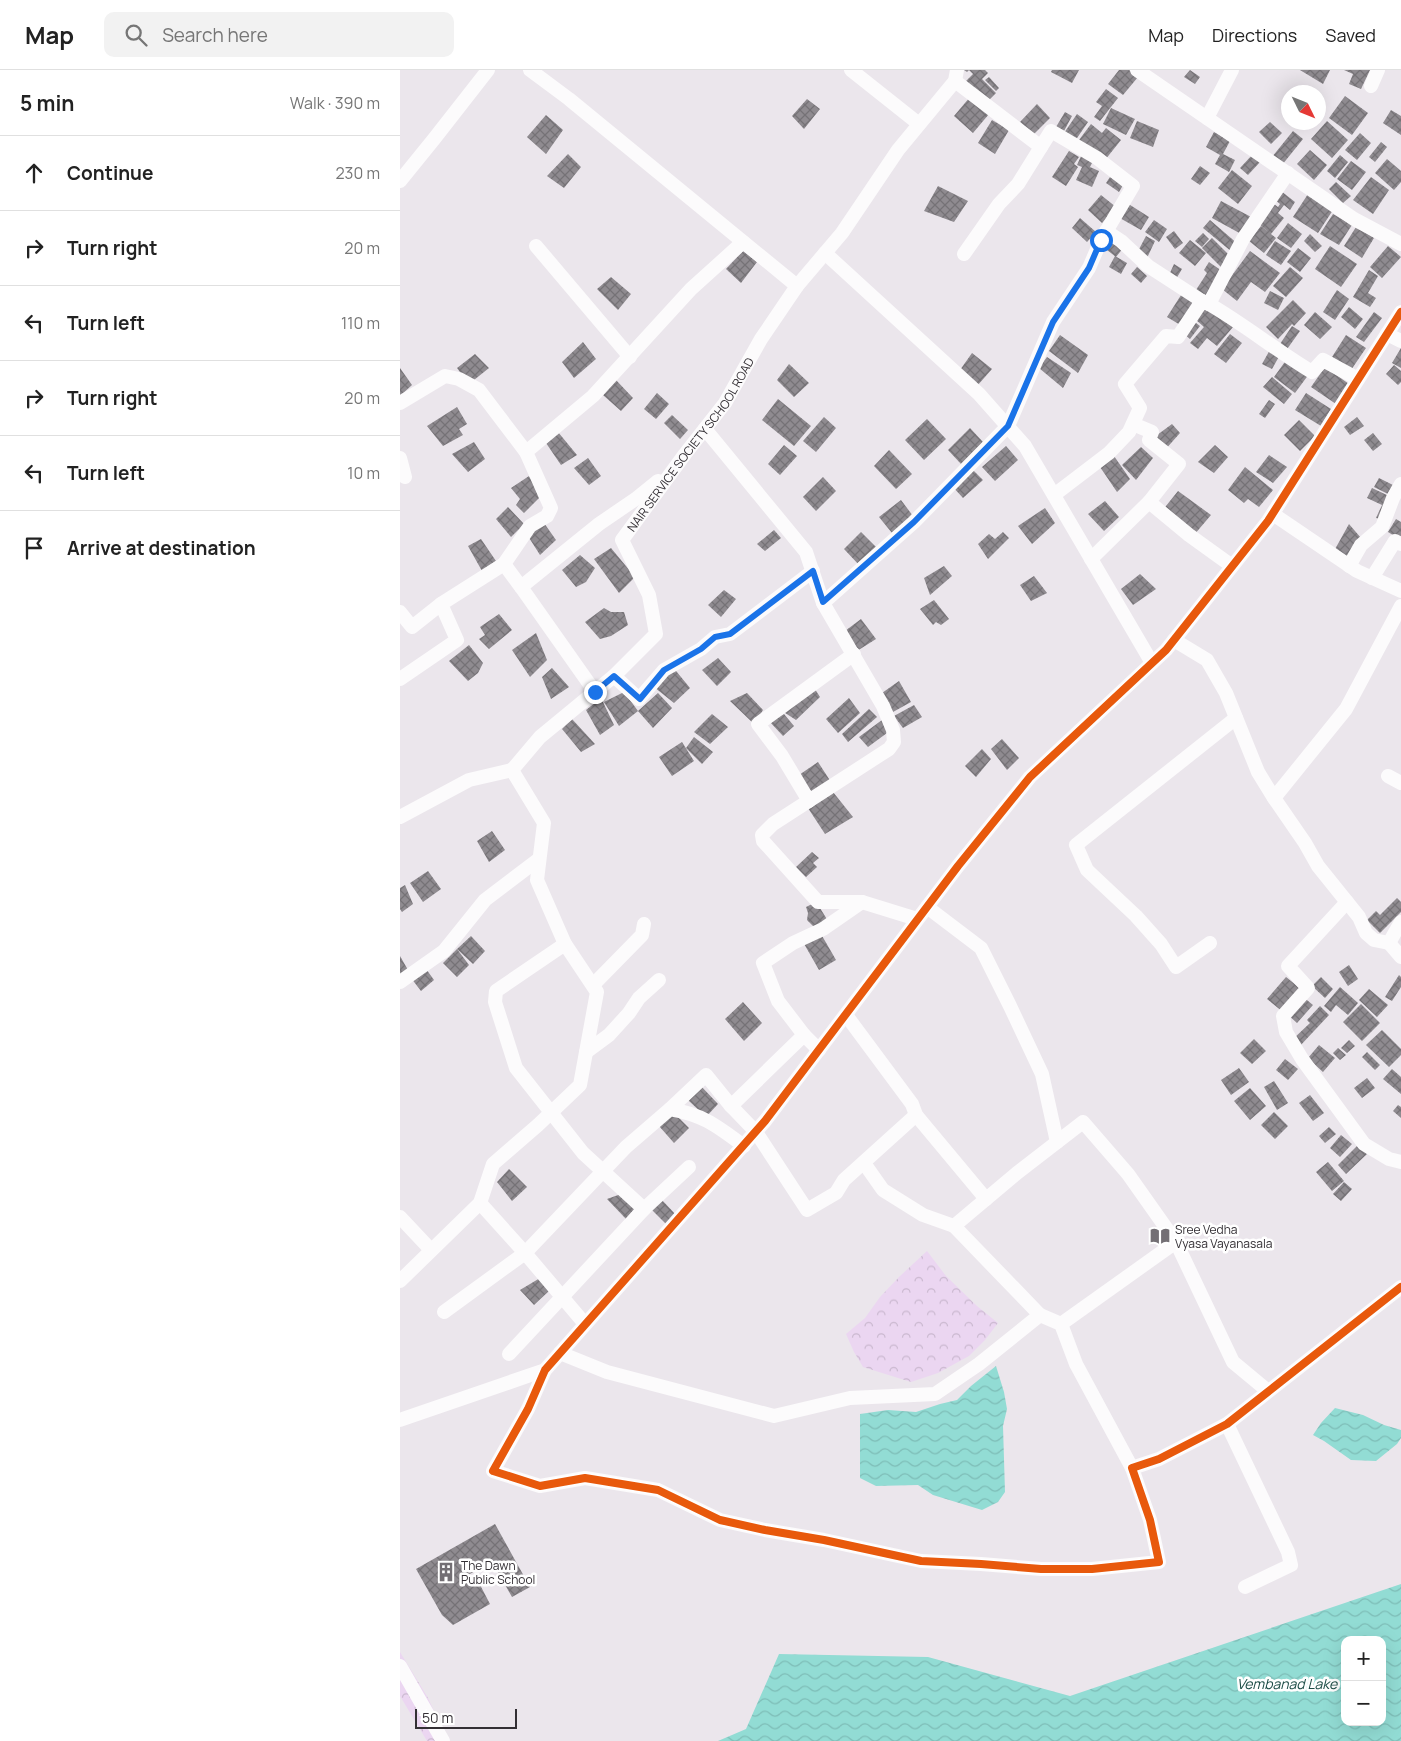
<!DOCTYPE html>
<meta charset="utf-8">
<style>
:root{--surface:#fff;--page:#f2f2f2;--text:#222;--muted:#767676;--line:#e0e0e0}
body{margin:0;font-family:Manrope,sans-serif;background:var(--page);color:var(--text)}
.controls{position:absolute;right:15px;bottom:15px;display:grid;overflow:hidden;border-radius:10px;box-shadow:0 5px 20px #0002}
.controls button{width:45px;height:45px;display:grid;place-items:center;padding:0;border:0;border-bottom:1px solid var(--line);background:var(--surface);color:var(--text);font:25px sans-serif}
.compass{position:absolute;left:881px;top:15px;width:45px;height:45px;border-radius:50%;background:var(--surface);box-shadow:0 5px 20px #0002;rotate:133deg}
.scale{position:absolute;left:15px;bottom:12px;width:102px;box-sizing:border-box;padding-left:5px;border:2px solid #332f34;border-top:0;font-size:14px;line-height:18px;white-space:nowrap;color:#332f34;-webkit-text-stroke:4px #fff;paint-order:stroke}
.stop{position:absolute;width:15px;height:15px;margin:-11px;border:4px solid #1a73e8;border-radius:50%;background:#fff}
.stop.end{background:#1a73e8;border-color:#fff;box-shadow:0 1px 5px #0008}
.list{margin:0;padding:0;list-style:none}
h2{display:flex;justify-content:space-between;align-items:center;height:65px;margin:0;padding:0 20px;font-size:21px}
h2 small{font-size:16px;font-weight:400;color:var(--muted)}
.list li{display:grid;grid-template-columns:32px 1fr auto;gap:15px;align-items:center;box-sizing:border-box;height:75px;padding:0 20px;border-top:1px solid var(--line)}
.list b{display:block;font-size:19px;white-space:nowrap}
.list em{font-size:16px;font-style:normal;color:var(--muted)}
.icon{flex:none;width:28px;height:28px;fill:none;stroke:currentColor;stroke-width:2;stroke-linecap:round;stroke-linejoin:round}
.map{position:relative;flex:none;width:1001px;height:1671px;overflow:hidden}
header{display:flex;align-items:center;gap:30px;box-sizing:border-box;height:70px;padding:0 25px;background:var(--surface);border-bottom:1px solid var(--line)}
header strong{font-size:24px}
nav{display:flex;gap:28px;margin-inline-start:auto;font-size:18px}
.search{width:350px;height:45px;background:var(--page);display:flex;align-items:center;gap:12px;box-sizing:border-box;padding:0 18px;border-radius:10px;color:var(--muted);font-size:19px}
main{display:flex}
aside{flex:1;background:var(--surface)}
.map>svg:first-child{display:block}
</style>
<header>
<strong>Map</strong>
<div class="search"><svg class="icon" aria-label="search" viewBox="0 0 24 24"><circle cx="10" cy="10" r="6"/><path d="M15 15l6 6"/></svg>Search here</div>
<nav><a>Map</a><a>Directions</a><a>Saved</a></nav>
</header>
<main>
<aside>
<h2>5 min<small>Walk · 390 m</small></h2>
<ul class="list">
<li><svg class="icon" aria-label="ahead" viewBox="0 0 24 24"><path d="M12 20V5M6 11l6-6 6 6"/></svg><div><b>Continue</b></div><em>230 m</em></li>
<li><svg class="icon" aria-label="right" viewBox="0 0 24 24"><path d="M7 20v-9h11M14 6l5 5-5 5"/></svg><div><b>Turn right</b></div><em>20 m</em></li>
<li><svg class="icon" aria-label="left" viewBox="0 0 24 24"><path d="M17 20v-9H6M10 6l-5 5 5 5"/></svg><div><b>Turn left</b></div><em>110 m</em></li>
<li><svg class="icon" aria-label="right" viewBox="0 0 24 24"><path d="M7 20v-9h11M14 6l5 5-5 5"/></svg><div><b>Turn right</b></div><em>20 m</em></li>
<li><svg class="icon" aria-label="left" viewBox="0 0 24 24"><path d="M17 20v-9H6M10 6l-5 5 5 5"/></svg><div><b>Turn left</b></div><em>10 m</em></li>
<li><svg class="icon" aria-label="arrive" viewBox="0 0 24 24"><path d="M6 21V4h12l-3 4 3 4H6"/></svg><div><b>Arrive at destination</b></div></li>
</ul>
</aside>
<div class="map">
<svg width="1001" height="1671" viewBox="0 0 1001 1671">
<defs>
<pattern id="park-crowns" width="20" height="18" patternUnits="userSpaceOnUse" patternTransform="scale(1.25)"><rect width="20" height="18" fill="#ebd6f1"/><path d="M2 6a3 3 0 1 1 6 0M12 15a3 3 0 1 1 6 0" fill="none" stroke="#cab8cf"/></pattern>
<pattern id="water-waves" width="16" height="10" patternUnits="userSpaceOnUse" patternTransform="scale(1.25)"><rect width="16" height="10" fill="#92dcd4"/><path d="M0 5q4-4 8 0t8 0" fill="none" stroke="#7ebdb7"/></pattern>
<pattern id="building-cross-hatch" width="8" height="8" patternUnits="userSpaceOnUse" patternTransform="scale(1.25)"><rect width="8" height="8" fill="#8f8b90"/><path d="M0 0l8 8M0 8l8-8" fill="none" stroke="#757276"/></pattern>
</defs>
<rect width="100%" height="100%" fill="#ebe6ec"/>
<path fill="url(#park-crowns)" d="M527 1181 546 1206 577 1236 598 1253 585 1270 569 1286 538 1303 511 1312 463 1297 454 1282 446 1264 465 1248 480 1227 499 1207Z
M0 1582 28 1628 38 1650 50 1671H27L0 1626Z"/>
<path fill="url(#water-waves)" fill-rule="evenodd" d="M596 1296 604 1322 607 1339 603 1356 605 1422 598 1432 582 1440 533 1425 518 1415 476 1416 460 1408V1344L488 1340 516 1342 540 1334 557 1330 571 1316Z
M935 1338 963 1345 984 1355 1001 1360V1368L997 1374 976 1391 951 1390 924 1371 913 1365 921 1353Z
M1001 1514V1671H318L346 1659 379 1584 528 1587 670 1626ZM945 1570H982V1652H945Z"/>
<path fill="url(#building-cross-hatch)" d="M564 0H585L588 3 582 9 596 23 587 32 566 11 573 4 569 0 567 2Z
M652 0H679L672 13 651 2Z
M719 0H729L738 7 723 25 708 14Z
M790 0 800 7 795 14 784 7Z
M900 0H930L923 14Z
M944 0H970L961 19 949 14 953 4Z
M589 7 599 18 596 21 585 10Z
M706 19 718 28 700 51 694 47 702 36 696 32Z
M945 26 968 43 952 65 929 48Z
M570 27 589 44 573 63 554 46Z
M407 29 420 39 404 59 392 46Z
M637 34 650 48 633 65 620 52Z
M711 38 735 49 726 65 703 54Z
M991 40 1001 46V65L983 53Z
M665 42 672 46 664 61 656 57Z
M677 44 688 52 675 71 664 63Z
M146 45 163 60 146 84 127 67Z
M592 50 609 60 595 84 578 73Z
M737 51 759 60 753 77 730 68Z
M927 51 948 70 932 88 911 69Z
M870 52 882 63 871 74 859 62Z
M691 54 702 63 706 58 721 70 705 90 679 70Z
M893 61 903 69 882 95 872 87Z
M814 62 830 71 823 84 835 90 829 102 815 94 820 85 806 77Z
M960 63 971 73 957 90 945 80Z
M981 72 987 77 975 92 969 87Z
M910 80 927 95 914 110 897 94Z
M669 81 679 87 674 94 678 97 666 116 652 107Z
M168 84 181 97 164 118 147 106Z
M682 84 694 89 690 97 699 101 692 117 676 110 682 97 677 95Z
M853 84 861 91 848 105 840 98Z
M940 85 948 92 935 108 927 101Z
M987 89 1001 101V112L994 120 975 103Z
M951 91 966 102 952 120 937 109Z
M800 96 810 103 800 115 791 109Z
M832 100 852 116 838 134 818 118Z
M710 107 723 115 719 122 706 113Z
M971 107 989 120 973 144 953 130Z
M936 112 951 126 943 133 929 119Z
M538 116 568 131 554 152 524 141Z
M881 121 895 132 890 140 884 135 878 143 884 148 871 164 859 154 870 131 878 137 880 134 874 129Z
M908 124 933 140 918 163 893 147Z
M701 125 716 137 702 153 688 140Z
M821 131 853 148 843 165 812 148Z
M727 133 749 147 741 160 718 147Z
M933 144 952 155 939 175 920 164Z
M680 148 696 162 687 172 672 158Z
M754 150 767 159 759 172 745 162Z
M810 150 839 175 832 182 803 158Z
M888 153 902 164 891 178 877 168Z
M861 156 876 168 864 183 849 171Z
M956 157 974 168 962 188 944 176Z
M774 161 783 173 775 179 766 167Z
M803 163 809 169 802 177 795 171Z
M910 164 922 176 915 182 904 171Z
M709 166 724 177 716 187 702 176Z
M746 166 755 171 747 188 737 183Z
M812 168 832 188 822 198 802 178Z
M790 170 806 183 795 196 779 183Z
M875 171 891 181 881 195 866 185Z
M930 176 957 194 941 217 915 199Z
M988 176 1001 187 982 208 970 197Z
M898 178 911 188 900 202 887 192Z
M343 181 357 192 341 213 326 199Z
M850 181 880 203 865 222 851 212 837 231 822 219Z
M715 186 727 193 721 204 709 197Z
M809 192 822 201 805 226 796 220 807 203 804 200Z
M774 194 782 199 776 209 769 205Z
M737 197 747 206 741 213 731 204Z
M890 197 903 208 886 227 873 216Z
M969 200 978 206 968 223 976 228 970 237 953 227Z
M211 207 231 224 218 240 197 219Z
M937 220 949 229 935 250 923 242Z
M870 221 884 228 878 240 864 233Z
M783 222 798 230 782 256 767 247Z
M893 230 906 243 894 256 892 254 878 269 866 257Z
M807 235 833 257 817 276 807 268 798 279 790 273 804 257 795 249Z
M949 237 963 249 955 259 941 247Z
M915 242 932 257 920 269 904 255Z
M974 242 982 248 964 272 956 267Z
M792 250 800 256 790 269 783 263Z
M892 256 900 261 885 282 878 277Z
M830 264 842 273 826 293 814 284Z
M660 265 688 285 678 303 649 281Z
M946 265 966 278 951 300 932 287Z
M183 272 196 289 174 308 162 292Z
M871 278 881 283 872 299 862 294Z
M1001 278V298L992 293Z
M572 283 592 299 577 316 560 300Z
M75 284 89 298 69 314 57 298Z
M647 287 671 303 663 318 639 298Z
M887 289 909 304 895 323 874 307Z
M389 294 409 313 394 327 377 310Z
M994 295 1001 301V312L998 315 986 304Z
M925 297 949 314 936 334 911 317Z
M0 298 12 315 0 326Z
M872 307 892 324 884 334 863 317Z
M216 310 233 328 221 341 203 325Z
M257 323 269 334 256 349 244 339Z
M906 323 931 339 921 356 895 340Z
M378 329 411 356 394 376 362 350Z
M869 330 875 334 865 348 859 344Z
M57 337 67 354 59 359 63 365 43 376 27 356Z
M272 345 288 360 280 369 264 353Z
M424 347 436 358 416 382 403 371Z
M957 347 964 356 950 365 944 357Z
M527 349 546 369 524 390 505 370Z
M899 350 915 366 900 381 884 365Z
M772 354 780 363 764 381 753 368Z
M570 358 583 372 561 394 548 380Z
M158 362 177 385 161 395 146 373Z
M973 363 982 374 973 381 964 370Z
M74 372 85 389 68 402 52 384Z
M384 375 397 386 380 405 368 394Z
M815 375 828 387 814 403 798 392Z
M606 376 618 390 595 411 582 397Z
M741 377 753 388 736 410 722 395Z
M489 380 512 404 496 419 474 396Z
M869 385 887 397 873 413 856 402Z
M714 386 730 409 717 422 700 397Z
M188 388 201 406 189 415 174 398Z
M845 397 873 420 859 437 848 429 844 433 828 420Z
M571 398 583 410 563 428 552 416Z
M129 406 142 425 124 443 116 435 120 429 111 418Z
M423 407 436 421 416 441 403 427Z
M979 408 993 415 988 424 974 417Z
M972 418 991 427 980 449 976 448 982 435 967 428Z
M778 421 811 445 794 465 762 441Z
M501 430 513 446 492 463 479 447Z
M705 431 719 447 704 461 688 444Z
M108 437 124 454 111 467 96 449Z
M645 438 655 453 632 474 618 456Z
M996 449 1001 452V470L988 462Z
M144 453 156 470 140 485 126 463Z
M949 454 961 468 951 489 934 481Z
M374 460 381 468 365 481 357 474Z
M461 462 478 479 460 496 444 479Z
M603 462 609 468 588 489 578 474 589 464 595 469Z
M81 469 96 491 82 501 68 476Z
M211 478 235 507 219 523 194 489Z
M180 485 195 498 186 512 176 517 162 500Z
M544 496 552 506 530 525 524 508Z
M740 504 756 519 733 535 721 519Z
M634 506 647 523 631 531 620 515Z
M324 520 336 529 321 547 308 535Z
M534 530 549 549 541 555 536 552 533 555 520 539Z
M204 538 211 542H224L228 555 211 566 200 569 185 552Z
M99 544 112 560 89 579 79 569 85 565 80 557Z
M461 549 476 569 457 581 445 561Z
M136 563 147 590 130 607 112 580Z
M69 575 83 593 78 603 68 611 49 591Z
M318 588 331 602 317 616 302 600Z
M272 596 290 618 274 633 254 617Z
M152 598 169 617 151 629 142 607Z
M499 611 511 632 493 642 482 623Z
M413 616 420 627 396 650 379 639Z
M224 622 238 641 219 656 204 632Z
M258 623 272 638 253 658 238 641Z
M347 623 363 640 354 654 330 631Z
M201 628 214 655 200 665 186 640Z
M449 628 460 643 438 663 426 649Z
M514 635 522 647 503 658 494 646Z
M469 639 477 647 448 672 442 664Z
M312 644 328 657 310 674 294 662Z
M384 644 394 656 383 666 369 651Z
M172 649 195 674 181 682 162 659Z
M482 650 491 660 468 677 459 667Z
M294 667 313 682 302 694 286 678Z
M602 669 619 688 607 700 591 679Z
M282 672 294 691 272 706 259 687Z
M582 679 591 689 576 707 565 696Z
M418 692 431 712 413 724 399 705Z
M433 722 453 747 425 764 408 738Z
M92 761 105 780 89 792 77 771Z
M412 782 419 788 413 793 417 797 406 807 396 797Z
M28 801 41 819 23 832 10 813Z
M5 815 13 834 2 842 0 839V818Z
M997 828 1001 832V842L980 863 967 850 976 841 980 845Z
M412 834 420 838 428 851 416 859 407 850 408 843 406 837Z
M421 864 436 890 419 900 403 872Z
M71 866 85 881 73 894 57 879 69 895 57 907 43 893 57 879Z
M0 886 8 900 0 905Z
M949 895 958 909 948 916 939 902Z
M24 896 34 910 21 921 11 908Z
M999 905 1001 907V917L992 931 985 927Z
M886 907 902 920 883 942 867 929Z
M921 907 933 919 925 928 912 916Z
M940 917 958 933 948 945 936 935 931 942 924 936Z
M969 919 988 935 977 947 959 930Z
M902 926 913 935 897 953 887 944Z
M343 932 362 953 344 971 325 949Z
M961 934 980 953 962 971 943 952Z
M920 936 929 945 899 977 892 970 910 953 907 950Z
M982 960 1001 979V985L989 997 966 975Z
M854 969 866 981 852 994 840 983Z
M949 970 955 976 947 983 941 978Z
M919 975 935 988 923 1002 908 988Z
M938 978 946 985 940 990 933 983Z
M967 982 980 995 975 1000 962 987Z
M885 989 898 999 888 1010 876 1000Z
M839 998 849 1012 831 1025 821 1010Z
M992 999 1001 1007V1024L983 1009Z
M967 1008 975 1018 962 1028 954 1018Z
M874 1011 888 1033 877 1040 864 1017Z
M300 1015 318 1034 306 1047 288 1030Z
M850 1018 866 1036 850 1050 834 1031Z
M910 1025 924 1043 913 1051 899 1033Z
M998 1035 1001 1037V1048L993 1041Z
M272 1041 289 1058 274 1073 259 1056Z
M874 1042 888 1056 875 1069 861 1055Z
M929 1057 936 1064 925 1073 919 1066Z
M941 1065 952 1074 940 1087 930 1078Z
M958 1075 967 1084 946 1104 938 1095Z
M928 1092 944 1111 932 1121 916 1102Z
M109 1099 127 1117 112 1131 97 1112Z
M944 1112 952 1119 941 1131 933 1124Z
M221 1124 235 1138 226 1149 207 1129Z
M261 1129 278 1147 268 1156 251 1139Z
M140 1208 150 1220 134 1235 120 1220Z
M95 1454 130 1517 112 1527 92 1492 68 1505 73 1514 78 1511 90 1534 53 1555 42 1545 16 1499Z"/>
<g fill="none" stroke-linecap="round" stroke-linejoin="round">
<g stroke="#fcfbfc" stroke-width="14">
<path d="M451 0 519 54"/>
<path d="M737 0 954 149 1001 174"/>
<path d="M971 16 978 0"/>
<path d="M807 48 832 0"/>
<path d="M0 111 34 69 88 0"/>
<path d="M706 161 721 171 748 196 802 231"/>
<path d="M136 176 230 287"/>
<path d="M425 183 579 324 625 376 752 593"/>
<path d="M564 184 599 134 618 114 641 77"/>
<path d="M397 216 442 163 498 80 555 11 557 0"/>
<path d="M809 234C845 255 877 281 912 302L923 290 958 309"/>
<path d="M1001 242 868 451 766 580 630 707 558 796 365 1051 145 1300 128 1339 93 1401 140 1416 185 1408 258 1420 320 1450 365 1460 424 1470 521 1491 581 1494 641 1499H692L759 1492 750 1450 732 1398 759 1389 827 1354 1001 1217"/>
<path d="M987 264 1001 271"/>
<path d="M0 333 45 306 59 309 79 320 126 382"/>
<path d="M733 354 752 362 749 370 779 394 749 432"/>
<path d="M305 359 406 482 423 533 483 636 493 660 494 672 489 679 373 754 362 765 363 771 418 832H462L517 849"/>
<path d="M0 388 5 407"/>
<path d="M654 425 709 383 729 362 740 338 725 314 766 266 778 267 802 231 809 234 843 169 888 103"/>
<path d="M873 444 957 501 1001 521"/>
<path d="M691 489 749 432 789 465 832 496"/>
<path d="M104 494 130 456 147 446 151 438 126 382 193 326 291 219 343 172"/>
<path d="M949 496 961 475 982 457 993 428 1001 414"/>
<path d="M972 508 995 471 1001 474"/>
<path d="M423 533 514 452 608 356 653 252 689 198 701 170 733 116 697 88 651 61 641 77 555 11"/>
<path d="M0 542 12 557 41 534"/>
<path d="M774 570 807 590 826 623 858 702 874 728 905 773 918 796 959 847 966 863 974 870 989 873 1001 852"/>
<path d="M214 606 239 629 264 600 301 579 315 567 330 564 413 501"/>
<path d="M0 609 57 570 41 534 104 494 121 517"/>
<path d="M195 622 121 517 199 454 237 428 258 411"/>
<path d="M988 706 1001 713"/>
<path d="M874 728 946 639 1001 536"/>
<path d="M409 731 382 686 358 654 454 584"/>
<path d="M0 747 69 710 112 700"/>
<path d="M947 832 888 896 908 918 883 946 886 962 902 989 964 1074 989 1089 1001 1092"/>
<path d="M527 837 581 878 610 936 642 1004 657 1072"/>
<path d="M810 873 776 897 761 874 736 846 687 800 676 775 836 648"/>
<path d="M989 873 1001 887"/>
<path d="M165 874 96 921 95 932 116 998 183 1083 244 1139"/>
<path d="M0 912 44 881 85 830 139 789"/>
<path d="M193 915 242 865 244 854"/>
<path d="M446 945 512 1034 516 1045 586 1129"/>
<path d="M419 980 404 965 378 931 363 893 393 873 423 859 462 832"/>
<path d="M186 982 209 965 229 943 239 928 259 910"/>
<path d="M331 1036 356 1062 407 1140 436 1123 444 1110 516 1045"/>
<path d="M270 1039 306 1005 331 1036 404 965"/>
<path d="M464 1093 483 1120 523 1145 554 1156"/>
<path d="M80 1133 125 1183 226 1077 270 1039C304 1045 317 1056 344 1076"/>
<path d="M0 1147 31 1180"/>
<path id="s1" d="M0 1211 80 1133 93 1094 138 1055 180 1015 197 922 165 874 137 810 144 753 112 700 140 667 214 606 256 564 249 525 222 470 285 384 325 333 361 269 397 216 169 29 130 0"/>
<path d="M44 1242 125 1183 185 1254"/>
<path d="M640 1245 661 1254 676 1294 732 1398"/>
<path d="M661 1254 776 1172"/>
<path d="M160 1283 207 1302 374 1346 450 1328 535 1324 579 1294 640 1245 554 1156 617 1103 683 1052 728 1104 776 1172 833 1292 868 1321"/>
<path d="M109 1284 244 1139 289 1097"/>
<path d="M0 1350 145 1300"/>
<path d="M827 1354 888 1482 891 1495 845 1517"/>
<path d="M0 1596 43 1671"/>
</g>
<defs>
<path id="cycleway" d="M1001 242 868 451 766 580 630 707 558 796 365 1051 145 1300 128 1339 93 1401 140 1416 185 1408 258 1420 320 1450 365 1460 424 1470 521 1491 581 1494 641 1499H692L759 1492 750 1450 732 1398 759 1389 827 1354 1001 1217"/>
</defs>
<use href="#cycleway" stroke="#fff" stroke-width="11"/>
<use href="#cycleway" stroke="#e8590c" stroke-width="8"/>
</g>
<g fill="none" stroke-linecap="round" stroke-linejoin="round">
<path stroke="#1a73e8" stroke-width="6" d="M195 622 214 606 240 629 264 600 301 579 315 567 330 564 413 501 423 532 514 452 608 356 653 252 689 198 701 170"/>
</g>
<defs>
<symbol id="library-bare" viewBox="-9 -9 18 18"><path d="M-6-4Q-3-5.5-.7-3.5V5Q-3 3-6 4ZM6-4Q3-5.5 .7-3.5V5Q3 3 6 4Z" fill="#736f74" stroke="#fff" stroke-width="2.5" paint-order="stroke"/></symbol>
<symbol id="building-bare" viewBox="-9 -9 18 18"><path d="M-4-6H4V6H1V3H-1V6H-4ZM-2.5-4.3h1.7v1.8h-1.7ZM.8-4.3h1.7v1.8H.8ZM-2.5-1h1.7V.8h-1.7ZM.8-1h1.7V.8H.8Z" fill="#736f74" stroke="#fff" stroke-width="2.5" paint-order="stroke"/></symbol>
</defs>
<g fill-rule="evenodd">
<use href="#library-bare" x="746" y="1152" width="28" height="28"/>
<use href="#building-bare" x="32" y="1488" width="28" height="28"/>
</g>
<g text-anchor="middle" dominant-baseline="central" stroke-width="5" stroke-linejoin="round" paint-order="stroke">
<g font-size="12" fill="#332f34" stroke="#fff">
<text stroke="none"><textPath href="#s1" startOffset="1029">NAIR SERVICE SOCIETY SCHOOL ROAD</textPath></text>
</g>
<g font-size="12" fill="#332f34" stroke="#fff" text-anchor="start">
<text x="775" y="1159">Sree Vedha<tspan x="775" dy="14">Vyasa Vayanasala</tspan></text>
<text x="61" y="1495">The Dawn<tspan x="61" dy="14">Public School</tspan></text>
</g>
<g font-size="14" font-style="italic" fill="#1c4c46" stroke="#fff">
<text x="887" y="1613">Vembanad Lake</text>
</g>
</g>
</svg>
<div class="controls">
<button>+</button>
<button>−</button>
</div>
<svg class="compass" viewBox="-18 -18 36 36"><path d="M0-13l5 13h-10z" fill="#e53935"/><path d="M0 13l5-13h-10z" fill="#767676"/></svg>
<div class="scale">50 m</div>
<div class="stop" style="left:701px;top:170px"></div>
<div class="stop end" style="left:195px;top:622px"></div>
</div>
</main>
